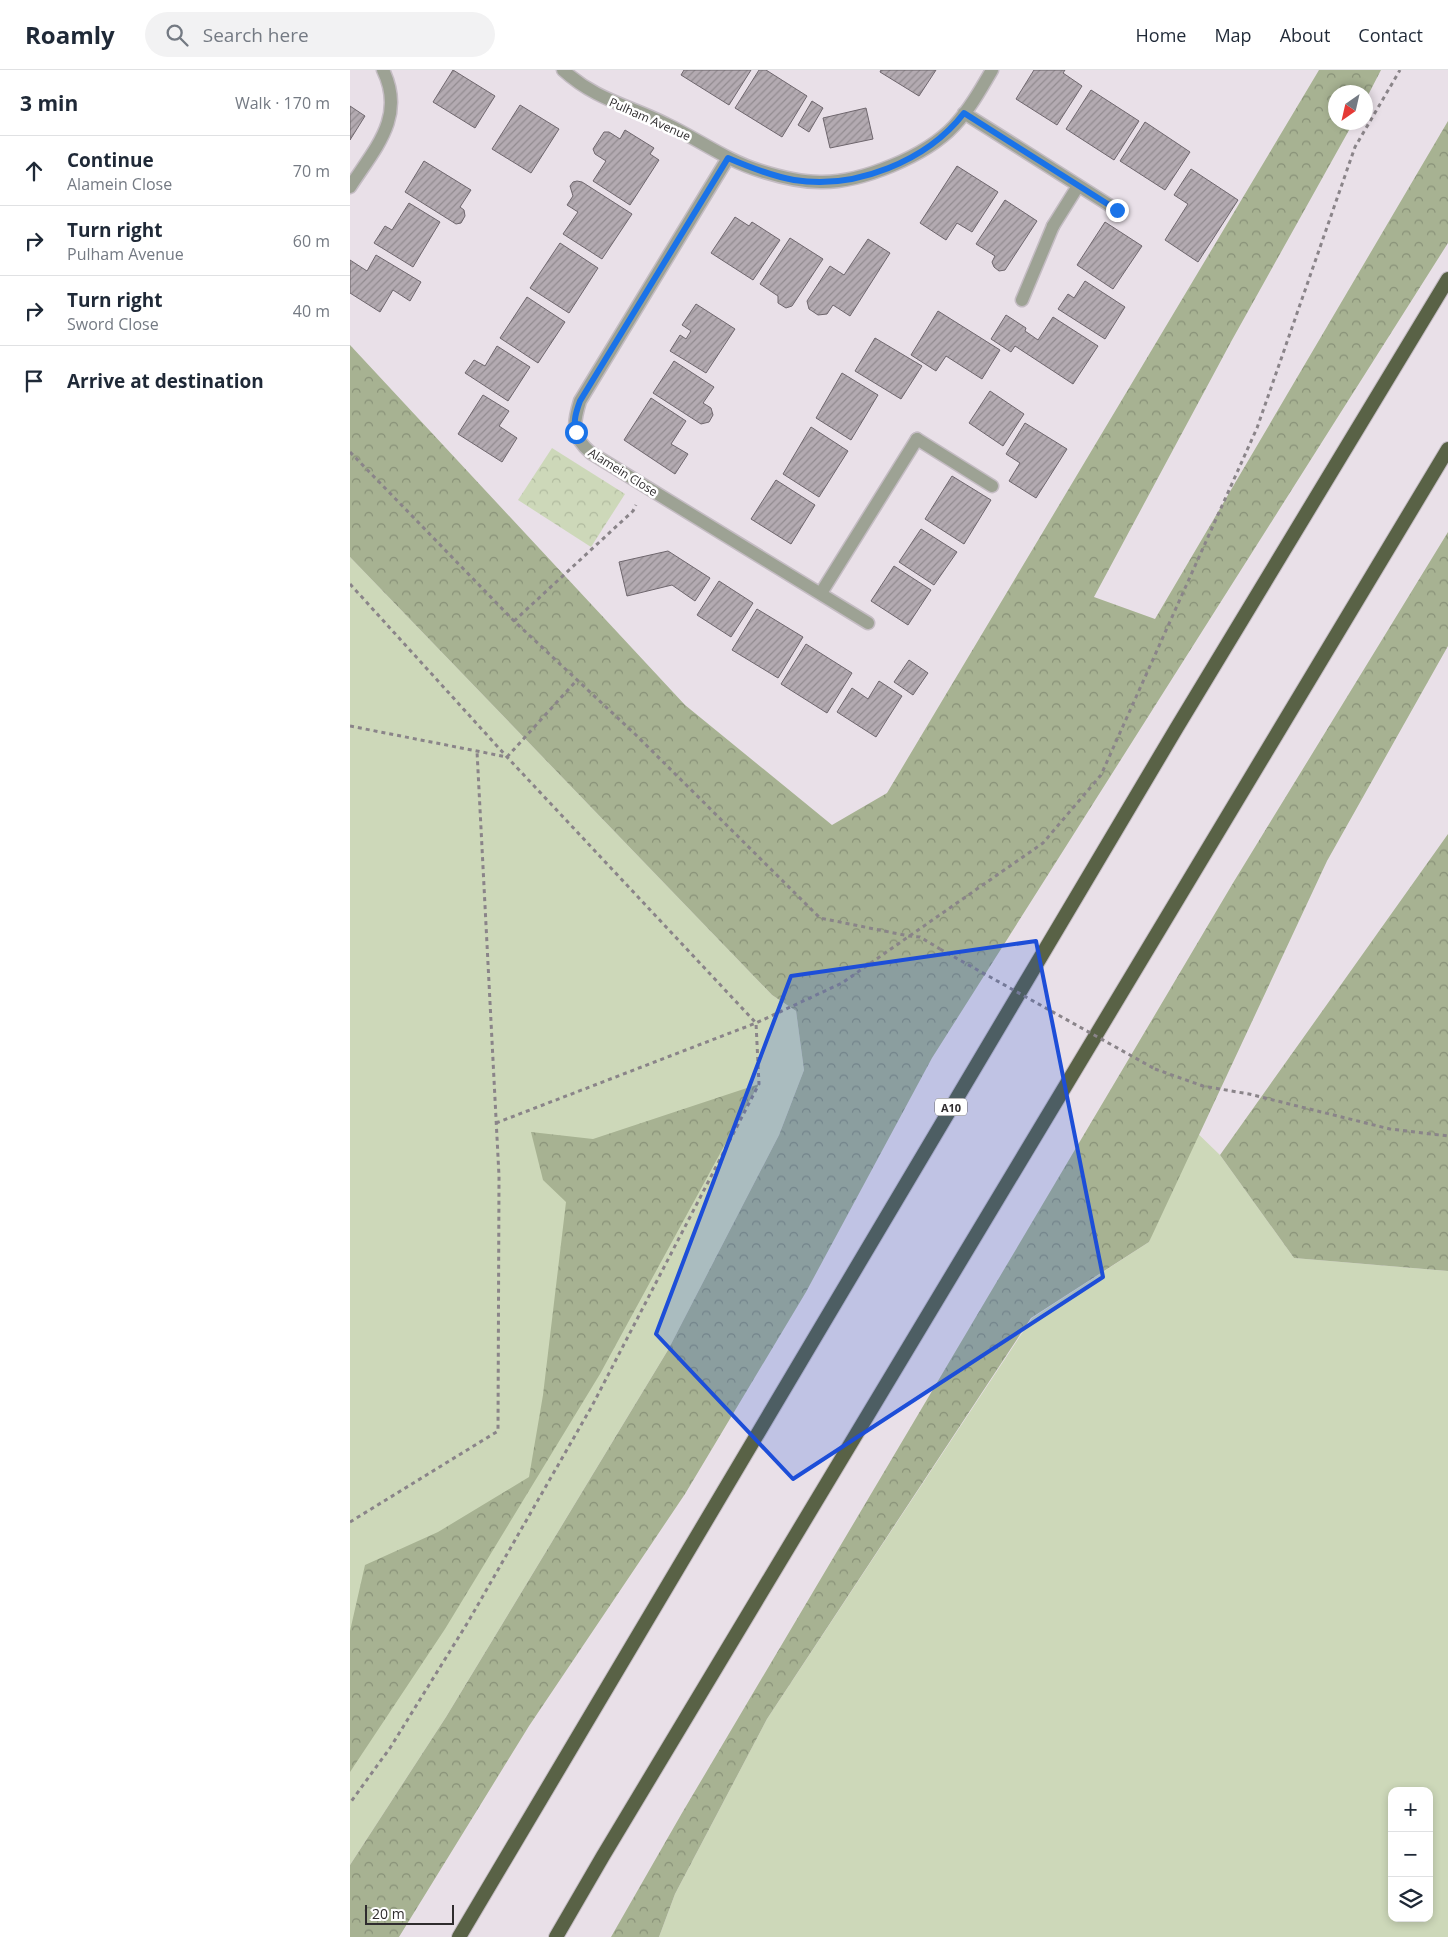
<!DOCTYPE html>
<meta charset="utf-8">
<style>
:root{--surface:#fff;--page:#f2f2f3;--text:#1f2937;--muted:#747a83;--line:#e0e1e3}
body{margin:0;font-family:"Open Sans",sans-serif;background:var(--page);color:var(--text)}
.controls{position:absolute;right:15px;bottom:15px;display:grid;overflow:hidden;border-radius:10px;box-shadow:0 2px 8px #0003}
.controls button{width:45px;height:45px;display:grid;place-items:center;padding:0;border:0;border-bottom:1px solid var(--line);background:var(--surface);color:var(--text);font:25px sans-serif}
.compass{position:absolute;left:978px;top:15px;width:45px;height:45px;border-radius:50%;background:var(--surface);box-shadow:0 2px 8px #0003;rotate:214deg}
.scale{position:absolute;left:15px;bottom:12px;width:89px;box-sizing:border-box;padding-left:5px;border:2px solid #2f2c2e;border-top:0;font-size:14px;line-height:18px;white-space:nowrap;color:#2f2c2e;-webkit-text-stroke:4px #fff;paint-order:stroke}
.stop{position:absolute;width:15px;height:15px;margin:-11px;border:4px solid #1a73e8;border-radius:50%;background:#fff}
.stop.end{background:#1a73e8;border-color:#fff;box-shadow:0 1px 5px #0008}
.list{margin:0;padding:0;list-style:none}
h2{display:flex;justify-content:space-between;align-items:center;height:65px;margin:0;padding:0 20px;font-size:21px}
h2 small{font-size:16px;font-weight:400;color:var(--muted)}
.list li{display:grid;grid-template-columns:32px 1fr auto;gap:15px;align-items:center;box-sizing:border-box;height:70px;padding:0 20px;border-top:1px solid var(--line)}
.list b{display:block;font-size:19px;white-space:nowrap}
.list p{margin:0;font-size:16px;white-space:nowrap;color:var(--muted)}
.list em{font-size:16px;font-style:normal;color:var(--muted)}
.icon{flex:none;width:28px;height:28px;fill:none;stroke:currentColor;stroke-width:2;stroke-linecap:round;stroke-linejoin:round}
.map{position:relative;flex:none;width:1098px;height:1867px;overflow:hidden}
header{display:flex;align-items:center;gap:30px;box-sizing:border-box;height:70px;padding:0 25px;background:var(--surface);border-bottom:1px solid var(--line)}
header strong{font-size:24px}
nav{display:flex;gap:28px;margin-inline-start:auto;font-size:18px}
.search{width:350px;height:45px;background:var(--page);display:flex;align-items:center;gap:12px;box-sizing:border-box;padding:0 18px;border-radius:28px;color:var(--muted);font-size:19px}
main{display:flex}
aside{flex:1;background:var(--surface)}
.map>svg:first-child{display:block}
</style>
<header>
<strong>Roamly</strong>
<div class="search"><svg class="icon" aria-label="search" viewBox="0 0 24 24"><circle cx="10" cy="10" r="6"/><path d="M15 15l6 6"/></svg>Search here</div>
<nav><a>Home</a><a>Map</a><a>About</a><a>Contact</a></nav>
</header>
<main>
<aside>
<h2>3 min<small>Walk · 170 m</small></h2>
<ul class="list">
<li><svg class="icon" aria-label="ahead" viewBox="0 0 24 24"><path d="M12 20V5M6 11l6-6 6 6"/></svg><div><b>Continue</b><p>Alamein Close</p></div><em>70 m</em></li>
<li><svg class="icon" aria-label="right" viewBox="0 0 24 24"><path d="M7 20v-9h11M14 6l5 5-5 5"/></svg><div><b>Turn right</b><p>Pulham Avenue</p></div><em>60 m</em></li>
<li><svg class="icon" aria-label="right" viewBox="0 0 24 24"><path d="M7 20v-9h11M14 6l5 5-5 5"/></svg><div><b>Turn right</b><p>Sword Close</p></div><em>40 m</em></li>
<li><svg class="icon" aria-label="arrive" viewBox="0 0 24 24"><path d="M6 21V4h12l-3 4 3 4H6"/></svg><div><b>Arrive at destination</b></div></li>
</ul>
</aside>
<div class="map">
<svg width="1098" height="1867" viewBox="0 0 1098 1867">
<defs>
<pattern id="forest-crowns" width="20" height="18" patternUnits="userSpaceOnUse" patternTransform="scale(1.25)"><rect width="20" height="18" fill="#a7b292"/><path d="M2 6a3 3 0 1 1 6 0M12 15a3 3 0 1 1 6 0" fill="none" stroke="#889178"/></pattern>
<pattern id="park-crowns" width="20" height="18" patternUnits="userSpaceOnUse" patternTransform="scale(1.25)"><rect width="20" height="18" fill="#cdd8b9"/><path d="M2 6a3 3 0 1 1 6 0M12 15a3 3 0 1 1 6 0" fill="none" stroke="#b0ba9f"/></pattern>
<pattern id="building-hatch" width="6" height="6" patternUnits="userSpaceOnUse" patternTransform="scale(1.25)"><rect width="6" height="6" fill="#b3aab1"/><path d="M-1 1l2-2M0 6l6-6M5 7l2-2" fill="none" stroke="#928b90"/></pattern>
</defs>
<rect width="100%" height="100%" fill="#e9e0e8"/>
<path fill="#cdd8b9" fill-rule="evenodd" d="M0 487 422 925 446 941 454 1000 429 1065 318 1280 96 1647 0 1795Z
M841 1057 870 1085 944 1188 1098 1201V1867H309L325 1824 417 1649 682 1248 799 1172ZM1042 1721H1079V1848H1042Z"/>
<path fill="url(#forest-crowns)" d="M969 0H1031L1016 29V22H986V52L1003 53 882 270 744 527 805 549 1098 51V173L582 988 456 1222 335 1424 179 1656 49 1867H0V1795L96 1647 318 1280 429 1065 454 1000 446 941 422 925 0 487V275L335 635 482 755 537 723Z
M1098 462V576L977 791 799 1172 681 1248 417 1649 325 1824 309 1867H261L332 1743 883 813Z
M1098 764V1201L944 1188 870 1085Z
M409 1014 372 1080 250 1304 95 1559 0 1702V1561L15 1495 88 1462 179 1407 193 1325 216 1132 193 1110 181 1062 243 1069Z"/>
<path fill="url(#park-crowns)" d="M202 378 275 424 241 477 168 430Z"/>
<path fill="url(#building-hatch)" stroke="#6e666d" d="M103 0 145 26 125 58 83 32Z
M334 0H401L379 35 331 5Z
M409 0H416L457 26 432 67 385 38Z
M531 0H586L569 26 530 2Z
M684 0H715L713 3 732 16 707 55 666 29Z
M741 20 789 51 764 90 716 59Z
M462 31 473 38 459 62 448 55Z
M170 35 209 59 181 103 142 79Z
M0 36 15 46 0 70Z
M516 38 523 69 480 78 473 48Z
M795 52 840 82 815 120 770 91Z
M275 60 304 78 300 84 309 90 280 135 243 111 256 91 245 84 243 79 254 62H259L270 69Z
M74 91 121 120 110 137 114 140 115 146 111 153 106 154 55 122Z
M607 96 648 122 622 162 607 153 596 170 570 153Z
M841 99 888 130 848 192 815 170 838 134 824 125Z
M227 111 232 112 282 144 252 189 213 164 228 142 217 135 223 126 220 116 223 112Z
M655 130 687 151 655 200 649 201 644 197 642 192 645 186 626 174Z
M59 133 90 152 63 197 24 173 35 156 42 160Z
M385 147 399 156 402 152 430 170 403 210 361 183Z
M755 152 792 176 763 219 727 195Z
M440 168 473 189 442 236 436 238 428 233V226L410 214Z
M518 169 540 183 500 246 483 235 477 244 468 245 459 239 457 231 480 196 494 205Z
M210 173 248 198 219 243 180 218Z
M26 185 71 212 60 231 43 220 30 242 0 223V190L17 201Z
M735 211 775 237 755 269 708 239 718 224 724 228Z
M177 227 215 252 188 293 150 268Z
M346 234 385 259 356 303 320 281 330 265 336 269 341 261 332 255Z
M588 241 650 280 632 309 596 286 586 301 561 285Z
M656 245 676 258 675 261 688 270 703 247 748 276 723 314 665 276 661 282 641 269Z
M525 268 572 296 551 329 505 301Z
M147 276 180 297 158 331 115 303 124 290 135 296Z
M324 291 364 317 353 333 361 338 363 345 359 352 351 354 303 323Z
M492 303 528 325 501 370 466 348Z
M640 321 674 344 653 376 619 353Z
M133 325 159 341 149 356 167 368 152 392 108 364Z
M301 328 336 351 321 374 338 384 325 404 274 370Z
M675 353 717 379 686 428 659 411 670 393 656 384Z
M461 357 498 381 469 427 433 404Z
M602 406 641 430 614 474 575 449Z
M426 410 465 435 441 474 401 449Z
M571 459 607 482 584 515 549 492Z
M318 481 360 508 345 531 322 515 277 526 269 492Z
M544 496 581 520 558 555 521 531Z
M369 511 403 533 381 567 347 545Z
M407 539 453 567 428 608 382 580Z
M456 574 502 603 477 643 431 614Z
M559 590 578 603 563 625 544 612Z
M529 611 552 626 526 667 487 642 502 618 518 629Z"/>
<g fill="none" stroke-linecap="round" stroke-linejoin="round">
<defs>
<path id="service" d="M672 230 703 156
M567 369 642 416"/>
<path id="minor" d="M213 0C246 30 278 35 316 54 348 69 377 91 411 101 430 107 450 112 470 112 511 113 576 86 604 56 619 40 631 19 642 0
M614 43 767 140
M378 88 230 331C223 354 221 366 241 383L518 553
M0 117C25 78 56 47 33 0
M703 156 728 116
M471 523 567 369"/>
<path id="trunk" d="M109 1867 826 659 1098 209
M206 1867 253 1786 1098 379"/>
</defs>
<use href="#service" stroke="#c4bcc3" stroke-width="15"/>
<use href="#minor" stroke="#c4bcc3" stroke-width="15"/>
<use href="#trunk" stroke="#c4bcc3" stroke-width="16"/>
<path stroke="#8a8489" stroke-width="3" stroke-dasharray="4 4" stroke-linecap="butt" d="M0 382 164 551 286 665 470 848 559 866 570 867 590 879
M0 514 157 687 406 953 409 1014 242 1336 118 1552 40 1678 0 1733
M164 551 283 441 286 435
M0 656 157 687 227 610
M805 999 853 1016 899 1024 1040 1059 1098 1066
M146 1053 406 953 492 913 693 773 751 705 907 358 1005 77 1050 0
M0 1452 148 1361 149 1106 127 681"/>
<use href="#service" stroke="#9da294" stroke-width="12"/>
<use href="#minor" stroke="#9da294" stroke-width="12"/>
<use href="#trunk" stroke="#596246" stroke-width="14"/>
<path stroke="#8a8489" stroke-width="3" stroke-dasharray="4 4" stroke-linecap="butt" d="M590 879 805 999"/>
</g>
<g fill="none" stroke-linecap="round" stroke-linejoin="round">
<path stroke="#1a73e8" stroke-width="6" d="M226 362C223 351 226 342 230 331L378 88C399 97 421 106 444 110 505 120 577 91 614 43L767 140"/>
</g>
<path fill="#1d4ed8" fill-opacity="0.2" stroke="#1d4ed8" stroke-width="4" stroke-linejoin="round" d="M686 871 753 1207 443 1409 306 1264 441 906Z"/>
<g text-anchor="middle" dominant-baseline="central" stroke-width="5" stroke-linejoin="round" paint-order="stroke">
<rect fill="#fff" stroke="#6d6b6d" stroke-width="1" x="585" y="1028.5" width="32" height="17" rx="4"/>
<g font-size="11" font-weight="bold" fill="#2f2c2e">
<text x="601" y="1037">A10</text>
</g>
<g font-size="12" fill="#2f2c2e" stroke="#fff">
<text transform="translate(300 49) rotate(24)">Pulham Avenue</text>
<text transform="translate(273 402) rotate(32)">Alamein Close</text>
</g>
</g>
</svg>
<div class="controls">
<button>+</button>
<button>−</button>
<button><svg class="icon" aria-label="layers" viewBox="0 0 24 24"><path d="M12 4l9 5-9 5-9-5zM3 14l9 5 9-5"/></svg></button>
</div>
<svg class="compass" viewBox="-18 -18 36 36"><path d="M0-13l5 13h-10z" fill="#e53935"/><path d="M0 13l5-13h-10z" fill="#747a83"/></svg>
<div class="scale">20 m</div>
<div class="stop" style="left:226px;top:362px"></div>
<div class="stop end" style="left:767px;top:140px"></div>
</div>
</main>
